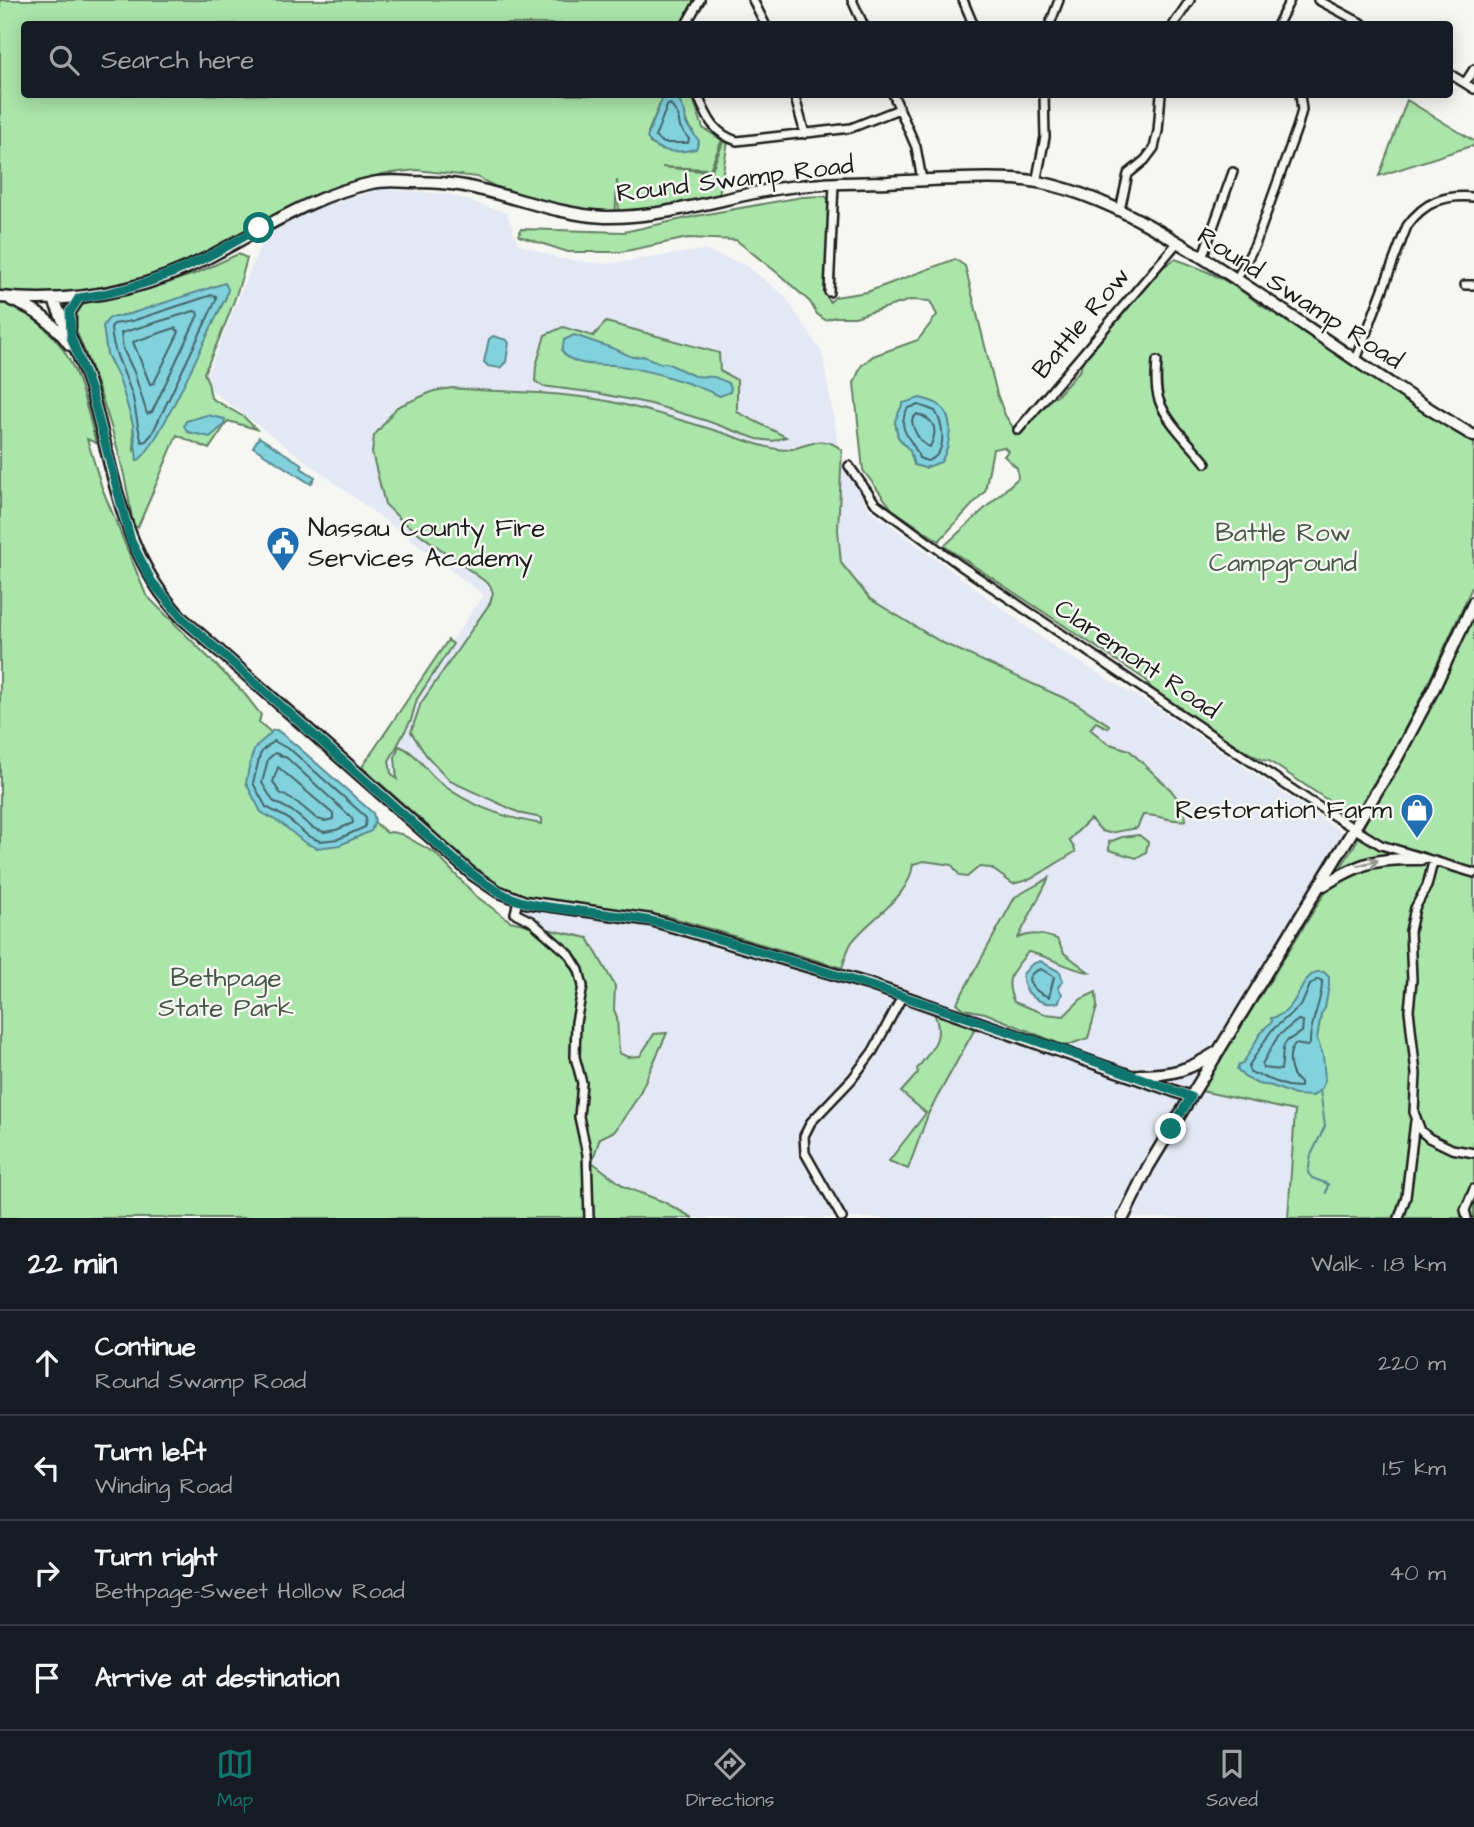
<!DOCTYPE html>
<meta charset="utf-8">
<style>
:root{--surface:#171b24;--page:#242831;--text:#f1f3f6;--muted:#9ea1a6;--line:#363941;--accent:#0f766e}
body{margin:0;font-family:"Architects Daughter",sans-serif;background:var(--page);color:var(--text)}
.stop{position:absolute;width:21px;height:21px;margin:-16px;border:5px solid #0f766e;border-radius:50%;background:#fff}
.stop.end{background:#0f766e;border-color:#fff;box-shadow:0 2px 7px #0008}
.list{margin:0;padding:0;list-style:none}
h2{display:flex;justify-content:space-between;align-items:center;height:91px;margin:0;padding:0 28px;font-size:30px}
h2 small{font-size:23px;font-weight:400;color:var(--muted)}
.list li{display:grid;grid-template-columns:46px 1fr auto;gap:21px;align-items:center;box-sizing:border-box;height:105px;padding:0 28px;border-top:2px solid var(--line)}
.list b{display:block;font-size:26px;white-space:nowrap}
.list p{margin:0;font-size:23px;white-space:nowrap;color:var(--muted)}
.list em{font-size:23px;font-style:normal;color:var(--muted)}
.icon{flex:none;width:38px;height:38px;fill:none;stroke:currentColor;stroke-width:2;stroke-linecap:round;stroke-linejoin:round}
.map{position:relative;flex:none;width:1474px;height:1218px;overflow:hidden}
.search{position:absolute;background:var(--surface);box-shadow:0 4px 18px #0003;left:21px;right:21px;top:21px;height:77px;display:flex;align-items:center;gap:18px;box-sizing:border-box;padding:0 24px;border-radius:7px;color:var(--muted);font-size:26px}
.sheet{height:511px;background:var(--surface)}
nav{display:flex;justify-content:space-around;align-items:center;box-sizing:border-box;height:98px;border-top:2px solid var(--line);background:var(--surface);font-size:19px;color:var(--muted)}
nav a{display:grid;justify-items:center;gap:4px}
nav .on{color:var(--accent)}
.map>svg:first-child{display:block}
</style>
<div class="map">
<svg width="1474" height="1218" viewBox="0 0 1474 1218">
<rect width="100%" height="100%" fill="#f6f6f2"/>
<filter id="ink" filterUnits="userSpaceOnUse"><feTurbulence type="fractalNoise" baseFrequency=".0143" numOctaves="2"/><feDisplacementMap in="SourceGraphic" scale="14" xChannelSelector="R" yChannelSelector="G"/><feConvolveMatrix kernelMatrix="1 2 1 2 8 2 1 2 1" color-interpolation-filters="sRGB"/></filter>
<g filter="url(#ink)">
<path fill="#e3e8f4" d="M382 189 448 194 507 213 518 244 561 259 607 264 704 250 746 265 785 296 822 353 841 460 869 509 1050 644 1164 713 1344 834 1187 1088 1296 1110 1288 1218H613L592 1162 617 1084 613 1047 615 986 588 938 521 924 525 888 363 767 484 595 203 384 265 234 326 203Z"/>
<path fill="#aae5aa" stroke="#638063" stroke-width="2" fill-rule="evenodd" d="M0 0H694L681 24H24V94L664 95 648 132 650 143 662 150 693 131C684 122 681 107 676 95H692L703 128 722 140 710 169 662 167 711 172 724 140 728 141 718 202 619 216 617 180 615 223 575 220 544 212 477 177 417 170 382 174 345 186 261 221 179 266 129 282 79 291 40 294 35 320C77 351 83 395 96 443L87 439 102 488 146 595 243 692 261 715 259 722 387 833 391 832 401 834 435 853 476 896 510 921 588 938 615 986 614 1010 617 1017 619 1053 628 1057 640 1056 654 1034 667 1033 638 1097 615 1131 600 1138 592 1162 625 1187 664 1202 693 1218H0Z
M1407 100 1474 141V147L1471 146 1379 176Z
M825 196 829 200 827 297 830 302 835 297 867 292 955 259 965 266 997 394 1005 415 1018 435 1053 395 1056 397 1081 369V363L1160 269 1175 259C1205 269 1234 283 1259 304L1474 442V583L1428 684 1392 754 1353 817 1269 761C1254 762 1169 700 1151 688L1146 680 944 546 1018 478 1017 468 1004 456 1008 451 1004 447 993 449 985 491 939 541 892 509 863 470 854 383 861 366 873 356 918 340 937 315 930 301 911 300 855 317H835L825 320 817 314 810 302 780 275 736 240 688 238 621 252H568L519 236 521 229 624 232 696 216 802 197ZM920 398 939 405 947 417 950 428 947 448 925 468 915 465 911 451 898 437 895 421Z
M238 254 247 258C237 299 221 335 204 373L208 382 211 398 244 417 256 429 228 421 209 449 177 435 138 527H133C125 458 99 384 72 321L76 311 85 303 146 290 197 273ZM226 297 179 392 134 450 133 424 126 399 119 378 107 354 109 318 130 314 175 301Z
M606 322 719 353 720 371 737 380V412L786 437 773 441 757 439 707 421 651 404 597 393 542 386 535 381 536 366 545 335 563 327 593 336Z
M452 388C506 393 560 391 612 402 648 410 685 421 720 432 739 438 758 446 777 449 803 454 818 429 842 450L838 530 841 563 870 599 941 642 1077 704 1109 725 1108 728 1096 722 1090 729 1107 743 1129 750 1171 790 1184 808 1186 820C1171 823 1158 814 1143 815L1137 828 1109 833 1102 831 1090 819 1069 840 1075 849V852L1031 879 1013 884 991 868 979 867 967 877 960 876 952 865 924 861 913 864C909 899 871 917 852 942 847 949 845 960 842 968L667 916 547 901 521 894 499 885 476 869 362 767 448 640 453 644 417 699 411 720 389 761 391 773 397 779 395 757 399 746C416 752 423 767 436 779 465 804 504 818 542 824V818L522 814 450 781 426 755 411 732 421 703 490 603 493 593 490 585 402 521 385 504 372 453 374 436 397 407 434 391Z
M1474 604V1218H1288L1295 1111 1201 1091 1354 846Z
M1139 835 1148 842 1146 852 1136 858 1109 850V842L1122 837Z
M1049 878 1018 938C1032 932 1042 934 1057 939L1064 953 1089 972C1067 969 1050 956 1028 952 1013 971 1003 978 1014 1002L1045 1014 1064 1016 1081 999 1096 992 1097 1007 1088 1038 1065 1046 985 1013 964 1009 957 1003 1015 897Z
M939 1012 976 1027 929 1112 908 1169 889 1161 926 1113 901 1092 918 1073 917 1069C932 1048 945 1039 934 1013Z"/>
<path fill="#82d2de" stroke="#598990" stroke-width="2" d="M664 94 676 95 685 112 686 124 699 141 696 149C679 153 658 154 647 138Z
M225 283 228 289 226 297C211 324 156 453 137 461L133 424 119 378 107 354 103 326 109 318 130 314Z
M574 335 615 349 632 357 643 356 660 363H667L694 376 714 377 727 382 731 387 730 392 720 396C689 382 647 369 613 365 597 364 572 367 562 351L564 340Z
M493 336 507 340 509 343 506 362 500 368 488 366 484 362 489 339Z
M920 398C925 399 931 401 936 403 957 415 950 446 941 462L925 468 914 465 910 451 898 437 895 421 903 403Z
M207 415 225 419 224 425 210 437 188 432 184 426 186 421Z
M259 437 303 465 301 468 315 477 311 484 253 447Z
M273 730H277L297 746 373 813 375 821 371 831 340 845 317 848 305 843 282 824 261 812 246 783C249 771 249 758 256 747 260 741 266 740 273 730Z
M1040 961 1060 972 1063 981 1058 987 1062 994 1059 1002C1041 1007 1021 994 1023 974L1032 964Z
M1317 972H1324L1329 977V986L1325 1008 1321 1014 1317 1039 1323 1055 1325 1080 1322 1088 1313 1096 1295 1095 1272 1086 1258 1084 1244 1077 1237 1069 1239 1064H1242C1253 1050 1258 1031 1272 1022L1271 1018C1299 1013 1298 978 1317 972Z"/>
<g fill="none" stroke-linecap="round" stroke-linejoin="round">
<path stroke="#45656a" stroke-width="2" d="M670 104 678 115 680 127 689 139 688 143H664L655 137 667 106Z
M212 295 216 296V300L152 434 146 441 142 442C138 431 136 411 133 398 126 373 112 353 111 327L114 324 132 321Z
M194 311 197 312 198 315 152 412 147 414 134 372 123 349 121 333Z
M175 328 179 332 154 383 150 384 133 342Z
M919 405 935 411C944 425 948 455 927 461L919 458C914 439 894 431 908 408Z
M917 414C936 420 938 430 930 447 920 444 913 430 912 420Z
M274 741 292 751 366 817 365 827 338 839 320 841 308 836 287 818 266 807 253 783 260 755 263 750Z
M275 753 287 758 352 818 353 823 336 830 324 832 313 828 292 811 273 801 262 783 268 759Z
M278 767 333 814V819L325 821 317 819 298 803 280 793 273 782Z
M1041 969 1054 977 1049 997C1035 992 1017 977 1041 969Z
M1318 979 1322 981C1323 1001 1309 1021 1310 1044L1307 1046 1295 1044C1286 1055 1289 1074 1300 1083V1087L1287 1086 1250 1072 1248 1067 1271 1031 1302 1004 1310 985Z
M1298 1020 1303 1021 1302 1032C1277 1045 1285 1044 1281 1070L1263 1068 1262 1064 1278 1036Z"/>
<path stroke="#598990" stroke-width="2" d="M1320 1090 1325 1126 1311 1155 1308 1173 1312 1178 1328 1184 1326 1193"/>
<defs>
<path id="street" d="M753 0 765 24
M852 0 863 24
M963 0 973 24
M1318 0 1363 24
M686 24 700 0
M1050 24 1059 0
M1174 24 1190 0
M1278 24 1290 0
M1450 74 1474 89
M1465 83 1474 69
M697 94C707 116 712 133 737 141L851 128 899 109
M794 94 805 134
M893 94 916 147 922 180
M1036 183 1045 137 1044 94
M1120 210 1128 174 1145 160 1154 148 1158 131 1161 94
M1202 258 1233 172
M1236 280 1255 245 1298 125 1302 110 1300 94
M1465 285H1474
M829 292 834 184
M1356 360 1407 226C1424 202 1445 194 1474 197
M1157 361C1156 374 1155 388 1159 400 1167 423 1191 444 1206 463
M1018 430 1177 243
M849 466 875 503 961 566 1308 800 1381 845 1474 873
M1433 862 1427 886 1415 908 1410 931 1412 980 1409 1010 1416 1074 1414 1112 1421 1131 1429 1138 1452 1149 1474 1153
M518 900 515 913 531 921 569 954 579 970 583 986 576 1022 575 1057 582 1083 579 1117 587 1154 589 1218
M842 1218 805 1153 804 1136 811 1122 852 1079 873 1051 903 995
M1399 1218 1406 1197 1415 1121
M1467 1218 1465 1210 1474 1189"/>
<path id="secondary" d="M0 297C73 304 142 292 207 258 260 231 312 195 372 183 384 180 398 181 411 182 432 182 454 183 474 188 518 198 561 215 605 217 661 218 715 200 769 190 808 183 848 183 888 182 929 180 973 177 1014 179 1091 184 1173 238 1236 279 1315 331 1392 388 1474 436
M11 300C35 309 55 324 70 345
M54 300C67 331 83 361 92 394 115 474 122 557 183 619L472 874 497 891 525 902 651 920 868 984 1191 1097
M70 329V312L79 298
M1324 885C1362 862 1376 858 1421 859
M1139 1075C1173 1075 1189 1070 1217 1052
M1123 1218 1148 1167 1397 758 1433 690 1474 602"/>
</defs>
<use href="#street" stroke="#1c1c1c" stroke-width="12"/>
<use href="#secondary" stroke="#1c1c1c" stroke-width="15"/>
<use href="#street" stroke="#f6f6f2" stroke-width="7"/>
<use href="#secondary" stroke="#f6f6f2" stroke-width="10"/>
</g>
<defs><path id="oneway-shaft" d="M-6 0H5M1.5-3L5.5 0L1.5 3" fill="none" stroke-width="1.6" stroke-linecap="round" stroke-linejoin="round" transform="scale(1.75)"/></defs>
<use stroke="#949492" href="#oneway-shaft" transform="translate(1368 863) rotate(-15)"/>
</g>
<g fill="none" stroke-linecap="round" stroke-linejoin="round" filter="url(#ink)">
<path stroke="#0f766e" stroke-width="9" d="M259 228C200 263 148 289 79 298L70 312 71 337 91 391 131 541 152 582 183 619 455 860C474 876 494 892 517 900 537 907 559 908 580 911 615 915 650 919 684 929 855 979 1024 1034 1191 1097L1171 1129"/>
</g>
<defs>
<symbol id="civic-pin" viewBox="-11 -11 22 30"><path d="M0 17L-7.5 6A9.5 9.5 0 1 1 7.5 6Z" fill="#1f6fb2" stroke="#f6f6f2"/><path d="M-.6-6.5H3V-4.5H.6V-3L4-1V1h2V6H-6V1h2V-1L-.6-3ZM-1.2 2.5V6h2.4V2.5Z" fill="#fff"/></symbol>
<symbol id="shop-pin" viewBox="-11 -11 22 30"><path d="M0 17L-7.5 6A9.5 9.5 0 1 1 7.5 6Z" fill="#1f6fb2" stroke="#f6f6f2"/><path d="M-5-2.5h2.3a2.7 3.5 0 0 1 5.4 0H5L5.5 6h-11ZM-1.5-2.5h3a1.5 2.3 0 0 0-3 0Z" fill="#fff"/></symbol>
</defs>
<g fill-rule="evenodd">
<use href="#civic-pin" x="264" y="524" width="38" height="52"/>
<use href="#shop-pin" x="1398" y="791" width="38" height="52"/>
</g>
<g text-anchor="middle" dominant-baseline="central" stroke-width="5" stroke-linejoin="round" paint-order="stroke">
<g font-size="26" fill="#1c1c1c" stroke="#f6f6f2">
<text transform="translate(735 179) rotate(-7)">Round Swamp Road</text>
<text transform="translate(1300 298) rotate(33)">Round Swamp Road</text>
<text transform="translate(1081 323) rotate(-50)">Battle Row</text>
<text transform="translate(1137 659) rotate(34)">Claremont Road</text>
</g>
<g font-size="26" fill="#1c1c1c" stroke="#f6f6f2" text-anchor="start">
<text x="308" y="528">Nassau County Fire<tspan x="308" dy="30">Services Academy</tspan></text>
<text x="1392" y="810" text-anchor="end">Restoration Farm</text>
</g>
<g font-size="26" fill="#475847" stroke="#f6f6f2">
<text x="1283" y="533">Battle Row<tspan x="1283" dy="30">Campground</tspan></text>
<text x="226" y="978">Bethpage<tspan x="226" dy="30">State Park</tspan></text>
</g>
</g>
</svg>
<div class="stop" style="left:259px;top:228px"></div>
<div class="stop end" style="left:1171px;top:1129px"></div>
<div class="search"><svg class="icon" aria-label="search" viewBox="0 0 24 24"><circle cx="10" cy="10" r="6"/><path d="M15 15l6 6"/></svg>Search here</div>
</div>
<section class="sheet">
<h2>22 min<small>Walk · 1.8 km</small></h2>
<ul class="list">
<li><svg class="icon" aria-label="ahead" viewBox="0 0 24 24"><path d="M12 20V5M6 11l6-6 6 6"/></svg><div><b>Continue</b><p>Round Swamp Road</p></div><em>220 m</em></li>
<li><svg class="icon" aria-label="left" viewBox="0 0 24 24"><path d="M17 20v-9H6M10 6l-5 5 5 5"/></svg><div><b>Turn left</b><p>Winding Road</p></div><em>1.5 km</em></li>
<li><svg class="icon" aria-label="right" viewBox="0 0 24 24"><path d="M7 20v-9h11M14 6l5 5-5 5"/></svg><div><b>Turn right</b><p>Bethpage-Sweet Hollow Road</p></div><em>40 m</em></li>
<li><svg class="icon" aria-label="arrive" viewBox="0 0 24 24"><path d="M6 21V4h12l-3 4 3 4H6"/></svg><div><b>Arrive at destination</b></div></li>
</ul>
</section>
<nav>
<a class="on"><svg class="icon" aria-label="map" viewBox="0 0 24 24"><path d="M3 6l6-2 6 2 6-2v14l-6 2-6-2-6 2zM9 4v14M15 6v14"/></svg>Map</a>
<a><svg class="icon" aria-label="directions" viewBox="0 0 24 24"><path d="M12 3l9 9-9 9-9-9zM9 14v-3h6M13 9l2 2-2 2"/></svg>Directions</a>
<a><svg class="icon" aria-label="saved" viewBox="0 0 24 24"><path d="M7 4h10v16l-5-4-5 4z"/></svg>Saved</a>
</nav>
